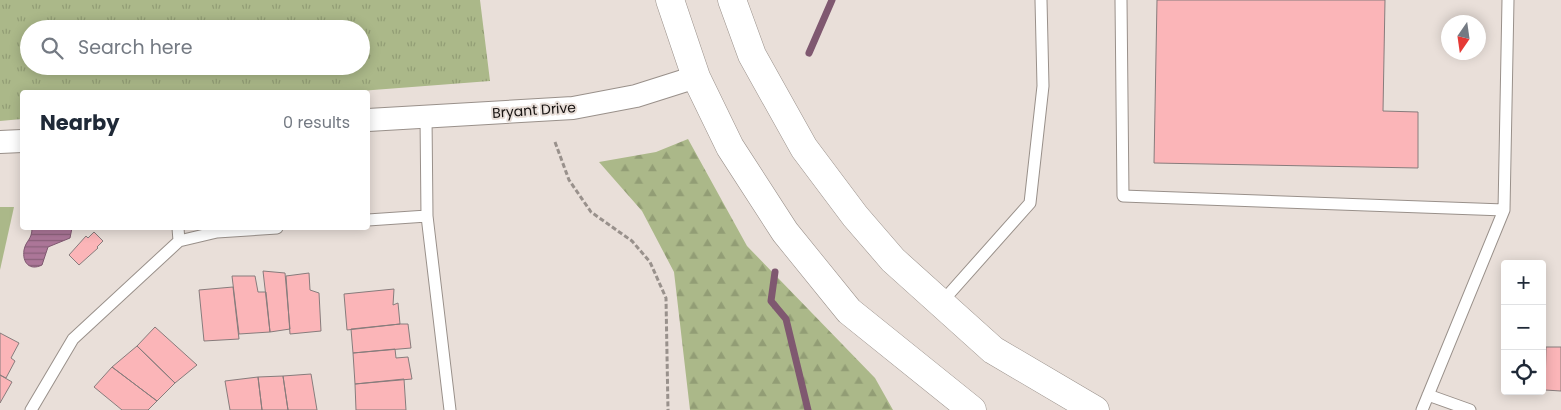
<!DOCTYPE html>
<meta charset="utf-8">
<style>
:root{--surface:#fff;--page:#f2f2f3;--text:#1f2937;--muted:#747a83;--line:#e0e1e3}
body{margin:0;font-family:Poppins,sans-serif;background:var(--page);color:var(--text)}
.controls{position:absolute;right:15px;bottom:15px;display:grid;overflow:hidden;border-radius:5px;box-shadow:0 2px 12px #0003}
.controls button{width:45px;height:45px;display:grid;place-items:center;padding:0;border:0;border-bottom:1px solid var(--line);background:var(--surface);color:var(--text);font:25px sans-serif}
.compass{position:absolute;left:1441px;top:15px;width:45px;height:45px;border-radius:50%;background:var(--surface);box-shadow:0 2px 12px #0003;rotate:193deg}
.list{margin:0;padding:0;list-style:none}
h2{display:flex;justify-content:space-between;align-items:center;height:65px;margin:0;padding:0 20px;font-size:21px}
h2 small{font-size:16px;font-weight:400;color:var(--muted)}
.icon{flex:none;width:28px;height:28px;fill:none;stroke:currentColor;stroke-width:2;stroke-linecap:round;stroke-linejoin:round}
.map{position:relative;flex:none;width:1561px;height:410px;overflow:hidden}
.search{position:absolute;background:var(--surface);box-shadow:0 2px 12px #0003;left:20px;top:20px;width:350px;height:55px;display:flex;align-items:center;gap:12px;box-sizing:border-box;padding:0 18px;border-radius:28px;color:var(--muted);font-size:19px}
.panel{position:absolute;background:var(--surface);box-shadow:0 2px 12px #0003;left:20px;top:90px;width:350px;height:140px;border-radius:5px}
.map>svg:first-child{display:block}
</style>
<div class="map">
<svg width="1561" height="410" viewBox="0 0 1561 410">
<defs>
<pattern id="grass-tufts" width="24" height="20" patternUnits="userSpaceOnUse" patternTransform="scale(1.25)"><rect width="24" height="20" fill="#abb889"/><path d="M3 7l-1-3M5 7V3M7 7l1-3M15 17l-1-3M17 17v-4M19 17l1-3" fill="none" stroke="#929d75"/></pattern>
<pattern id="forest-firs" width="22" height="20" patternUnits="userSpaceOnUse" patternTransform="scale(1.25)"><rect width="22" height="20" fill="#abb889"/><path d="M5 1l3.5 6h-7zM16 11l3.5 6h-7z" fill="#929d75"/></pattern>
<pattern id="water-rules" width="6" height="5" patternUnits="userSpaceOnUse" patternTransform="scale(1.25)"><rect width="6" height="5" fill="#ac7698"/><path d="M0 2.5h6" fill="none" stroke="#8b607b"/></pattern>
</defs>
<rect width="100%" height="100%" fill="#e9dfd9"/>
<path fill="url(#grass-tufts)" fill-rule="evenodd" d="M0 0H480L490 81 347 92H22V119L0 121ZM29 29H361V66H29Z"/>
<path fill="url(#forest-firs)" d="M688 139 747 246 875 378 893 410H690L674 272 642 211 599 162 656 152Z"/>
<path fill="#abb889" d="M0 207H14L0 270Z"/>
<path fill="url(#water-rules)" stroke="#7f5870" d="M32 228H72L70 238 48 247 42 265C30 271 22 263 24 250 26 240 32 240 32 228Z"/>
<g fill="none" stroke-linecap="round" stroke-linejoin="round">
<path stroke="#7f5870" stroke-width="7" d="M809 53 832 0
M775 272 771 301 786 319 808 410"/>
</g>
<path fill="#fbb5b8" stroke="#877c7c" d="M1157 0H1385L1383 111 1418 112V168L1154 163Z
M94 232 103 241 97 247 98 248 79 265 69 255 86 236 88 238Z
M263 271 285 273 290 329 270 332Z
M309 273 310 290 319 293 321 331 290 334 286 276Z
M232 276H255L258 292H266L270 332 239 334Z
M233 287 239 339 204 341 199 290Z
M394 289 393 305 398 303 400 324 347 330 344 294Z
M400 324H408L411 348 353 353 351 329Z
M155 327 197 365 175 383 137 346Z
M0 333 19 343 11 358 15 361 6 378 0 375Z
M137 346 175 383 157 401 112 367Z
M1546 347H1561V391L1545 390Z
M395 349 396 358 408 357 412 379 355 384 353 353Z
M112 367 157 401 148 410H122L94 387Z
M311 374 317 410H288L283 376Z
M0 375 12 382 0 403Z
M283 376 288 410H262L258 377Z
M258 377 262 410H230L225 381Z
M404 379 406 410H356L355 384Z"/>
<g fill="none" stroke-linecap="round" stroke-linejoin="round">
<defs>
<path id="service" d="M1121 0 1123 196 1504 210 1422 410
M426 117 427 216 450 410
M1504 210 1508 0
M368 220 427 216
M178 228 179 241
M941 303 1030 203 1043 86 1041 0
M1428 395 1470 410
M31 410 73 339 179 241 217 232 277 228"/>
<path id="minor" d="M368 120 573 108 636 96 696 77
M0 142 22 141"/>
<path id="secondary" d="M670 0 696 77 730 147 785 232 849 311 972 410
M732 0 752 55 804 148 855 216 893 260 993 350 1095 410"/>
</defs>
<use href="#service" stroke="#99908a" stroke-width="13"/>
<use href="#minor" stroke="#99908a" stroke-width="24"/>
<use href="#secondary" stroke="#99908a" stroke-width="29"/>
<path stroke="#99918c" stroke-width="3" stroke-dasharray="5 2.5" stroke-linecap="butt" d="M555 142 569 180 591 212 632 241 650 262 666 298 668 410"/>
<use href="#service" stroke="#fff" stroke-width="11"/>
<use href="#minor" stroke="#fff" stroke-width="22"/>
<use href="#secondary" stroke="#fff" stroke-width="28"/>
</g>
<g text-anchor="middle" dominant-baseline="central" stroke-width="4" stroke-linejoin="round" paint-order="stroke">
<g font-size="14" fill="#171311" stroke="#e9dfd9">
<text transform="translate(534 110) rotate(-4)">Bryant Drive</text>
</g>
</g>
</svg>
<div class="controls">
<button>+</button>
<button>−</button>
<button><svg class="icon" aria-label="locate" viewBox="0 0 24 24"><circle cx="12" cy="12" r="6"/><path d="M12 2v4M12 18v4M2 12h4M18 12h4"/></svg></button>
</div>
<svg class="compass" viewBox="-18 -18 36 36"><path d="M0-13l5 13h-10z" fill="#e53935"/><path d="M0 13l5-13h-10z" fill="#747a83"/></svg>
<div class="search"><svg class="icon" aria-label="search" viewBox="0 0 24 24"><circle cx="10" cy="10" r="6"/><path d="M15 15l6 6"/></svg>Search here</div>
<section class="panel">
<h2>Nearby<small>0 results</small></h2>
<ul class="list">
</ul>
</section>
</div>
